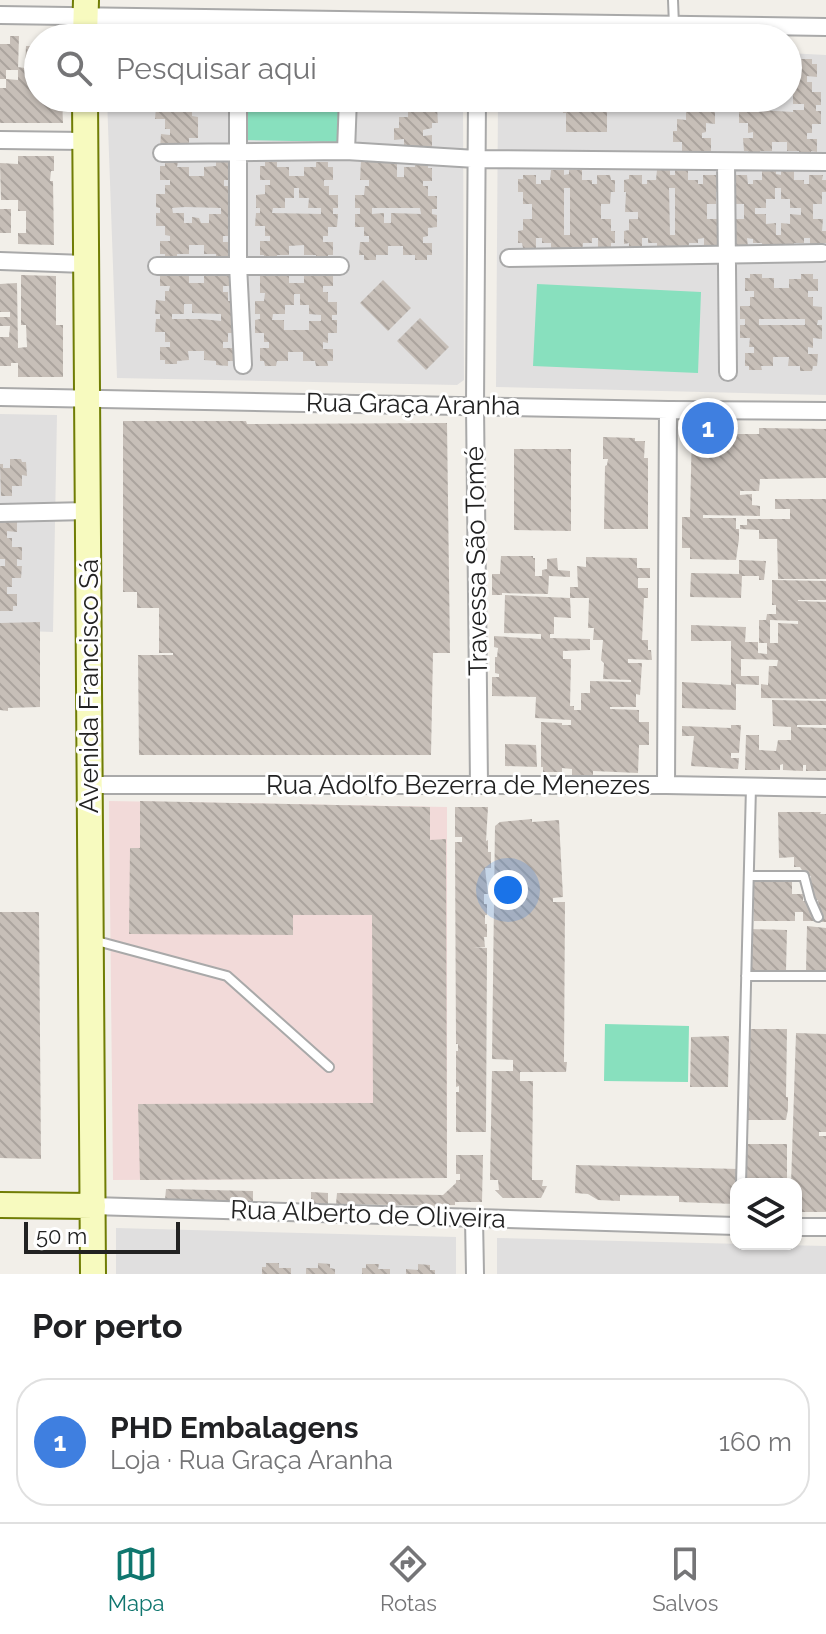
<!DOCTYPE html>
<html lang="pt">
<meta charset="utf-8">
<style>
:root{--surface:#fff;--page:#f2f2f2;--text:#202124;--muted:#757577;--line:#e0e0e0;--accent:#0f766e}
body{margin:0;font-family:Raleway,sans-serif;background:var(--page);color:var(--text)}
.controls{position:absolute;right:24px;bottom:24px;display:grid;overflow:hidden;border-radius:16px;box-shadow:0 2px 6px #0004}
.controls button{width:72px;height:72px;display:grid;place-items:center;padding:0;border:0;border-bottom:2px solid var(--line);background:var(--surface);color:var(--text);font:40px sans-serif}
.scale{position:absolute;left:24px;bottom:20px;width:156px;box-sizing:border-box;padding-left:8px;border:4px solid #222;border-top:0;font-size:22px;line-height:28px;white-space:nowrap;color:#222;-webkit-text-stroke:6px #fff;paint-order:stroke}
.you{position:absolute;left:508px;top:890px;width:28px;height:28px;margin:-20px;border:6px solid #fff;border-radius:50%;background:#1a73e8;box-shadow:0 0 0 12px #1a73e833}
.badge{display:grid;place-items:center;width:52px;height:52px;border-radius:50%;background:var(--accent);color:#fff;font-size:26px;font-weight:700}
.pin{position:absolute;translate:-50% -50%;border:4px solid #fff;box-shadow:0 2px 8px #0006}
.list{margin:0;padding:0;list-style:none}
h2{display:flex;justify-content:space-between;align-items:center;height:104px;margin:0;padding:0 32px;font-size:34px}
h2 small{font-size:26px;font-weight:400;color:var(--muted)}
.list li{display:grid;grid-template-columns:52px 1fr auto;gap:24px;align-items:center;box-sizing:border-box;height:128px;margin:0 16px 16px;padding:0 16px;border:2px solid var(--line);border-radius:32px}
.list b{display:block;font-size:30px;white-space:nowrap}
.list p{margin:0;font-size:26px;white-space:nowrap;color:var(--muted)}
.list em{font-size:26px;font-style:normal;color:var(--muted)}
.icon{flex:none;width:44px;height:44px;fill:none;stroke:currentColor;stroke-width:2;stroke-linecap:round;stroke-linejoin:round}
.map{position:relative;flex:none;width:826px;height:1274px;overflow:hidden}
.search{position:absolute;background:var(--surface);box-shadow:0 2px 6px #0004;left:24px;right:24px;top:24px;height:88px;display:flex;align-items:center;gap:20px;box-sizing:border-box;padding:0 28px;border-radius:44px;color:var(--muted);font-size:30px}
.sheet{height:248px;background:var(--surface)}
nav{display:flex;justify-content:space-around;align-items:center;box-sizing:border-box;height:112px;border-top:2px solid var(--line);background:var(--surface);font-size:22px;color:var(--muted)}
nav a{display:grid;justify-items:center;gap:4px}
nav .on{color:var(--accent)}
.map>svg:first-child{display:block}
</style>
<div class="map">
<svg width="826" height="1274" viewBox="0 0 826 1274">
<defs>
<pattern id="building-back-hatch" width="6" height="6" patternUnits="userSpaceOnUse" patternTransform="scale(2)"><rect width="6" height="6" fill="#c7bfb8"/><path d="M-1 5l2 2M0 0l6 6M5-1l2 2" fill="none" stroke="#aba49e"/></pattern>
</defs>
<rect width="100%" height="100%" fill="#f2efe9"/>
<path fill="#e0dfdf" d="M105 35 457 36 460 38H105Z
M788 53 826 55V395L496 387 498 98H788Z
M107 98H463L464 380 457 385 117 378Z
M0 414 57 415 53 632 0 630Z
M116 1228 456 1237V1274H116Z
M497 1238 826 1246V1274H497Z"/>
<path fill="#f2dad9" d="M109 801 447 807V1178L113 1180Z"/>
<path fill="#88e0be" d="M245 98H344V142L245 140Z
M537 284 701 292 698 373 533 366Z
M605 1024 689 1026 688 1082 604 1081Z"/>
<path fill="url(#building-back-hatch)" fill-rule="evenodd" d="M10 36H19L18 70H6V79H0V44H10Z
M26 46H38V98H62L63 123H0V88H6V79L18 80V67L25 68Z
M800 59H812V64H817V77L807 76V82H812V92H821V105H816V111H821V124H812V133H807V139H817V152L811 151 812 156H799V151H787V142H772V151H760V156H748V151H744L743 138H753V132L748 133V123H739V110H744V104H739V98H769L768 104H758V110L793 112V110H804V104H793V95H788V64H800Z
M563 98H607V132H566V113H563Z
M686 98H716V105H710L711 110H715V124L706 123V132L702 133V138H711V151H706V156H693L694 151H682V142H673V131H677V119L686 120V110H698V105H686Z
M160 102H173L172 107 192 105V116L198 117V138H189V147L160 148 161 134 170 135V129H165V119H155L156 106H160Z
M420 103H433L432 108H437L438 123H432V128L423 130V136L432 135V149H404V139L394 140V128H399V117H408V108H420Z
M18 156H54V171H51L50 181H53L54 245 18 244V233H26V211H18V200H1L0 163 18 164Z
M361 161 397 162V177H404V167H415V163H428V168H432V181H423V186H428V196H437V209H432V214L437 215V227L428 228V236L423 237V243H432V255H427V260H415V255H403V246H388V255H376V260H364V255H359L360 242H369V236H364V227H355V214H360V208H355V195H364L365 186H369V180H360ZM372 208H420L421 214 391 213V223H384V213L372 214Z
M165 162H178L177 167H189V176H204V167L216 166V162H229L228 167H233V180H224V186H229V195H238V227H228V236H223V242H233V254L228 255V259H216V254H204V245H189V254H177V259H165V254H160V241H170V236L165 235V226H156V213H160V208L156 207V194H165V185H170V180H160V166H165ZM185 207 221 208V214H209V223H201L199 218 192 217V223H184V213H173L172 208Z
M265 162H277V167H289V176H304V167H316V162H328V167H333V180H324V186H329V195H338V208H333V214H338L337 227H328V236H323V242H333V255H328V260H316V255H304V245L289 246V255H277V259H264V255H260V241H270V236H265V226H255L256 213H260V208H256V195L265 194V185H270V180H260V166H265ZM294 188H299V198H309L308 208H321V214L272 213 273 208H285V198H294Z
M551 170H564V175L569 174V170H582V180H592V184H597V175H610L611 180H615V192H611L610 204H601V219H611V231H615V243H611V248H598V238H592V243H583L582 252H569L570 248H564V252L551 253V243H542V238H536V248H523L522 243H518V231L523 230V219H532V204H523V192H518V179H523V175H536V184H541V180H550ZM564 188H570V235H564Z
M657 170H670V175H675V170H688V180H698V184H703V175H716L717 180H721V192H716V204H707V219H717V231H721V243H717V248H704V238L698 239V243H689L688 252 657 253V243H648V238H642V248H629V243L624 244V231L629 230V219H638V212H625L626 192H624V180L629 179V175H642V184H647V180H656ZM669 188H675V235H670Z
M762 170H776V174L781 175V170H794V180H804V184H809V175H823L822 180H826V192H822V204H813V219H823L822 231H826V243H823L822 248H810V238H804V243H794V252L762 253V243H753V239L747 238 748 247 735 248V219H744V204H734V192H729V179H734V175H747L748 184H753V180H762ZM775 188H781V199H790V208H801V215L790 214V224L781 223V235H776V223L766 224V214H755V208H766V199H775Z
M0 209H11V233H0Z
M160 272 189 273V283H204V273H233V286H223V292H228V301H238L233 320H237V333H228V342H223V348H233V361H228V366L216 365V361L204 360V351H188L189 360 177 361V364H165V360H160V347H170V342H165V332H155L156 319H160V314H155L156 300 165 301V291H169L170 286H160ZM184 304H192V313L221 314V321L201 319H172V314H184Z
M260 273H289V283H304V273L333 274V286H323V292H328V302H337V315H332V320H337V333H328V343L323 342V349H333V361H327L328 366H316L315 361H303V352H288V361H277L276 366H265L264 361H260V348H269V342H264V333H255V320L260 319V314H255V301H264L265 293H260ZM294 294H300V305H309V314L321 315V321H309V330H284V320H272L273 314H285V305H294Z
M750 274H762V278H774V288H789V279H801V274H813V279H818V291H808V297H813V306L822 307V320H818L817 325H822V339L813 338V348L808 347V354H818L817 366H813L812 371H800V366H788L789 357H773V366H761L762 370H749V366H745V353H754V347H749L750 338H740V325H745V319H740V306H750V297H754V291H745V278H750ZM759 319H805V325H759Z
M21 275 56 276V325H63V377H18V363H11V366H0V337H9L10 326H0V317H10V312H0V284L17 283 18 348 27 347 26 325H21Z
M383 280 411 308 388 331 360 303Z
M420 318 449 347 426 370 397 341Z
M123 421H246L247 424 447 423 450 653H433L431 755H139L138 655H173V653H159V608H137V592H123Z
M692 426H738L737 434H759V428L826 429V478L760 479 759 491H740V495L752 494V505L760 506V516L703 515V518H736V529H739V539L736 560 690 559V548H682V517H690Z
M603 437 635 438V441H645L644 458H648V529H604L605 466 607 465 608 459H603Z
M514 449H571V531L514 530Z
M10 459H21L22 462H26L27 476 22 475V486H12V496H1L0 464H3V468H10Z
M775 499H826V579H778L777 539H759V530L740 529V525H747V519H790V509H775Z
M0 519H17V532L7 531V538H12V547H22V560L17 559V566H22L21 578H12V587H7V594H17V606H13V611H0V566H5V559H0Z
M501 556H533V558H535V576H542V570L547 569V559L557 558 558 570 570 571V577L549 576 548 594 502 593V595H492V574H500Z
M586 557 637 558V568H650V578H638V588H648V598H644L642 640H648V650H651L652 660 628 659V663H642L640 695 636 694V707H610V709L639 710V722H649V745H639L638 773 593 771V776H582L572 775V769L562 768V772H543V767H541V722L562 723V725H571V720L535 718 536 697 492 696V677H499V674L495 673V657H497L498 648 494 647V636L541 639V634L504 633 505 595 570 598V587H578L577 566 586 567ZM570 598H589L588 628H594L593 640H603L601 660 604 663 603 679 631 680V682L590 681V693H581V710H574V706H570L571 659H563V651L590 650V639L550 638V634H554V617L571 618Z
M739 560 766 561 764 580H759V576H742L741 598 690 597 691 573 739 574Z
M772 580 826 581V600H798V601L826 602V699L761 698V684L768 685 769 666H777L778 660 741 659V676H759V685L736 684V710L682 708V682L731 685V641H691V625L746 627 745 642H758V653L767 654V643H759V620H766L767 614H776V605H772ZM770 620 798 621V624L778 623V643H770Z
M40 622V707L8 708V711L0 710V623Z
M772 700 826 701V725H797V727L826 728V771H806V765H803V771L783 770V764L780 765V770H745L746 735H759V750L776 751 778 740H791V727L773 726Z
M731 725H741L739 753H731V758H739L738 769 691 766 694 736H682V726L731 728Z
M505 744 536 745 537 767 505 766Z
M140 801 430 807V840L446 839 447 1178 140 1180 138 1104 373 1103 372 915H293V935L129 934 130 848H140Z
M455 807H488L486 841 488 840V852H491V868H485L488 894H484V904H487V915H485V924H487V937H484L485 947H473L487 948 486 1132H456V1092H459V1086L456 1087V1051H458V1044H456L455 842H462V837H455Z
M778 812H821L820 814H826V922H821L818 900H811V876L805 875 800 867H794V857L779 858Z
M532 819V822L559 820 563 897 553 898V902H565L564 1062H567L566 1072H520V1081H533L532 1180H543L542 1186H547L541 1198H503L495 1190H499L498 1180H490L492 1071H513V1060L492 1059 494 903H515V900H494L495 826 500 822Z
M753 877 792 878V894H803V901H810V911H815V921H803V912H795V921H754Z
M0 912H39L41 1159 0 1158Z
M807 926 826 928V971H806Z
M749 929 787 930 786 971H748Z
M748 1029H787L786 1097H788V1109L786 1120H747Z
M796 1033 826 1034V1132H819V1136H826V1212H796V1184H791Z
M729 1036 728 1087H690L691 1037Z
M747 1144H787V1184H747Z
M456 1155H483L482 1202H455V1205H446L445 1206 336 1204 337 1193 443 1195 456 1183V1180H460V1174H456Z
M576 1165 739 1169 738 1184H736V1204L679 1202V1196L620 1195V1201L598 1200 588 1194 575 1193Z
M166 1189 253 1191V1202L165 1200Z
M311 1192 328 1193V1204H311Z
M266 1263H279V1268H291V1274H262V1267H266Z
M318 1263 330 1264V1268L335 1269V1274H306V1268H318Z
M366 1264H379L378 1269H390V1274H362V1268H366Z
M418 1264 430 1265V1270H435V1274H406V1269L418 1270Z"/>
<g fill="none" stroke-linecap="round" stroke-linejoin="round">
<defs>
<path id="lane" d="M673 0 674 25
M749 876H804L810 899 818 917
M93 940 227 976 329 1067
M746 976H826
M741 1184 751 787"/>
<path id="street" d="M0 15 826 27
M238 98V265L243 365
M477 98 475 405 479 785
M0 140 85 141
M346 151 348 98
M162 153 346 151 476 159 826 162
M726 162 728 372
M509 258 822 253
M0 261 85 264
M157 266H340
M0 397 668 410 826 411
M0 513 88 511
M90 785H666L826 788
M666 785 668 410
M93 1206 736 1226
M474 1218 475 1274
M796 1227H826"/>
<path id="secondary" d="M85 38 86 0
M85 98 93 1274
M0 1205 93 1206"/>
</defs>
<use href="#lane" stroke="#a9a9a9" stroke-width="12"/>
<use href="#street" stroke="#a9a9a9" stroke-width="20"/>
<use href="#secondary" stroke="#707d05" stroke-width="28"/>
<use href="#lane" stroke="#fff" stroke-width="8"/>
<use href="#street" stroke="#fff" stroke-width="16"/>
<use href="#secondary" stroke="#f7fabf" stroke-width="24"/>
</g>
<g text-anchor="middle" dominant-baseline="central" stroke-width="6" stroke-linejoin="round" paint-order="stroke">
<g font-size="26" fill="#222" stroke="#fff">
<text transform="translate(413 404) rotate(1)">Rua Graça Aranha</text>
<text transform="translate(476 561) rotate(-91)">Travessa São Tomé</text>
<text transform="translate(89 686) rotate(-90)">Avenida Francisco Sá</text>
<text x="458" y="785">Rua Adolfo Bezerra de Menezes</text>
<text transform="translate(368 1214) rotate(2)">Rua Alberto de Oliveira</text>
</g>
</g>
</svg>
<div class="controls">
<button><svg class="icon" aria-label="layers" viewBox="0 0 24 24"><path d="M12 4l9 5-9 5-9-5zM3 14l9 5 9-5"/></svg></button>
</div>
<div class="scale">50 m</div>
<div class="you"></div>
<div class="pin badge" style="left:708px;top:428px;background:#3f7fe0">1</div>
<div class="search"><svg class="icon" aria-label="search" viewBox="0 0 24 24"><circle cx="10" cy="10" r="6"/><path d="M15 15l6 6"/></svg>Pesquisar aqui</div>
</div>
<section class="sheet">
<h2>Por perto<small></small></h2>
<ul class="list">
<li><span class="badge" style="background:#3f7fe0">1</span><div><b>PHD Embalagens</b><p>Loja · Rua Graça Aranha</p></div><em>160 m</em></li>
</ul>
</section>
<nav>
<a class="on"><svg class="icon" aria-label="map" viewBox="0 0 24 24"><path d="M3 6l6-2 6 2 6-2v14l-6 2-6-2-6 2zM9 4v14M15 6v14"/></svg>Mapa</a>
<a><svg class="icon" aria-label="directions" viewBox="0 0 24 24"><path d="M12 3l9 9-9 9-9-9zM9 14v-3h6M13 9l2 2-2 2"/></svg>Rotas</a>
<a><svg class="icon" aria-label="saved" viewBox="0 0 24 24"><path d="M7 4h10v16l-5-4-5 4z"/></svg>Salvos</a>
</nav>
